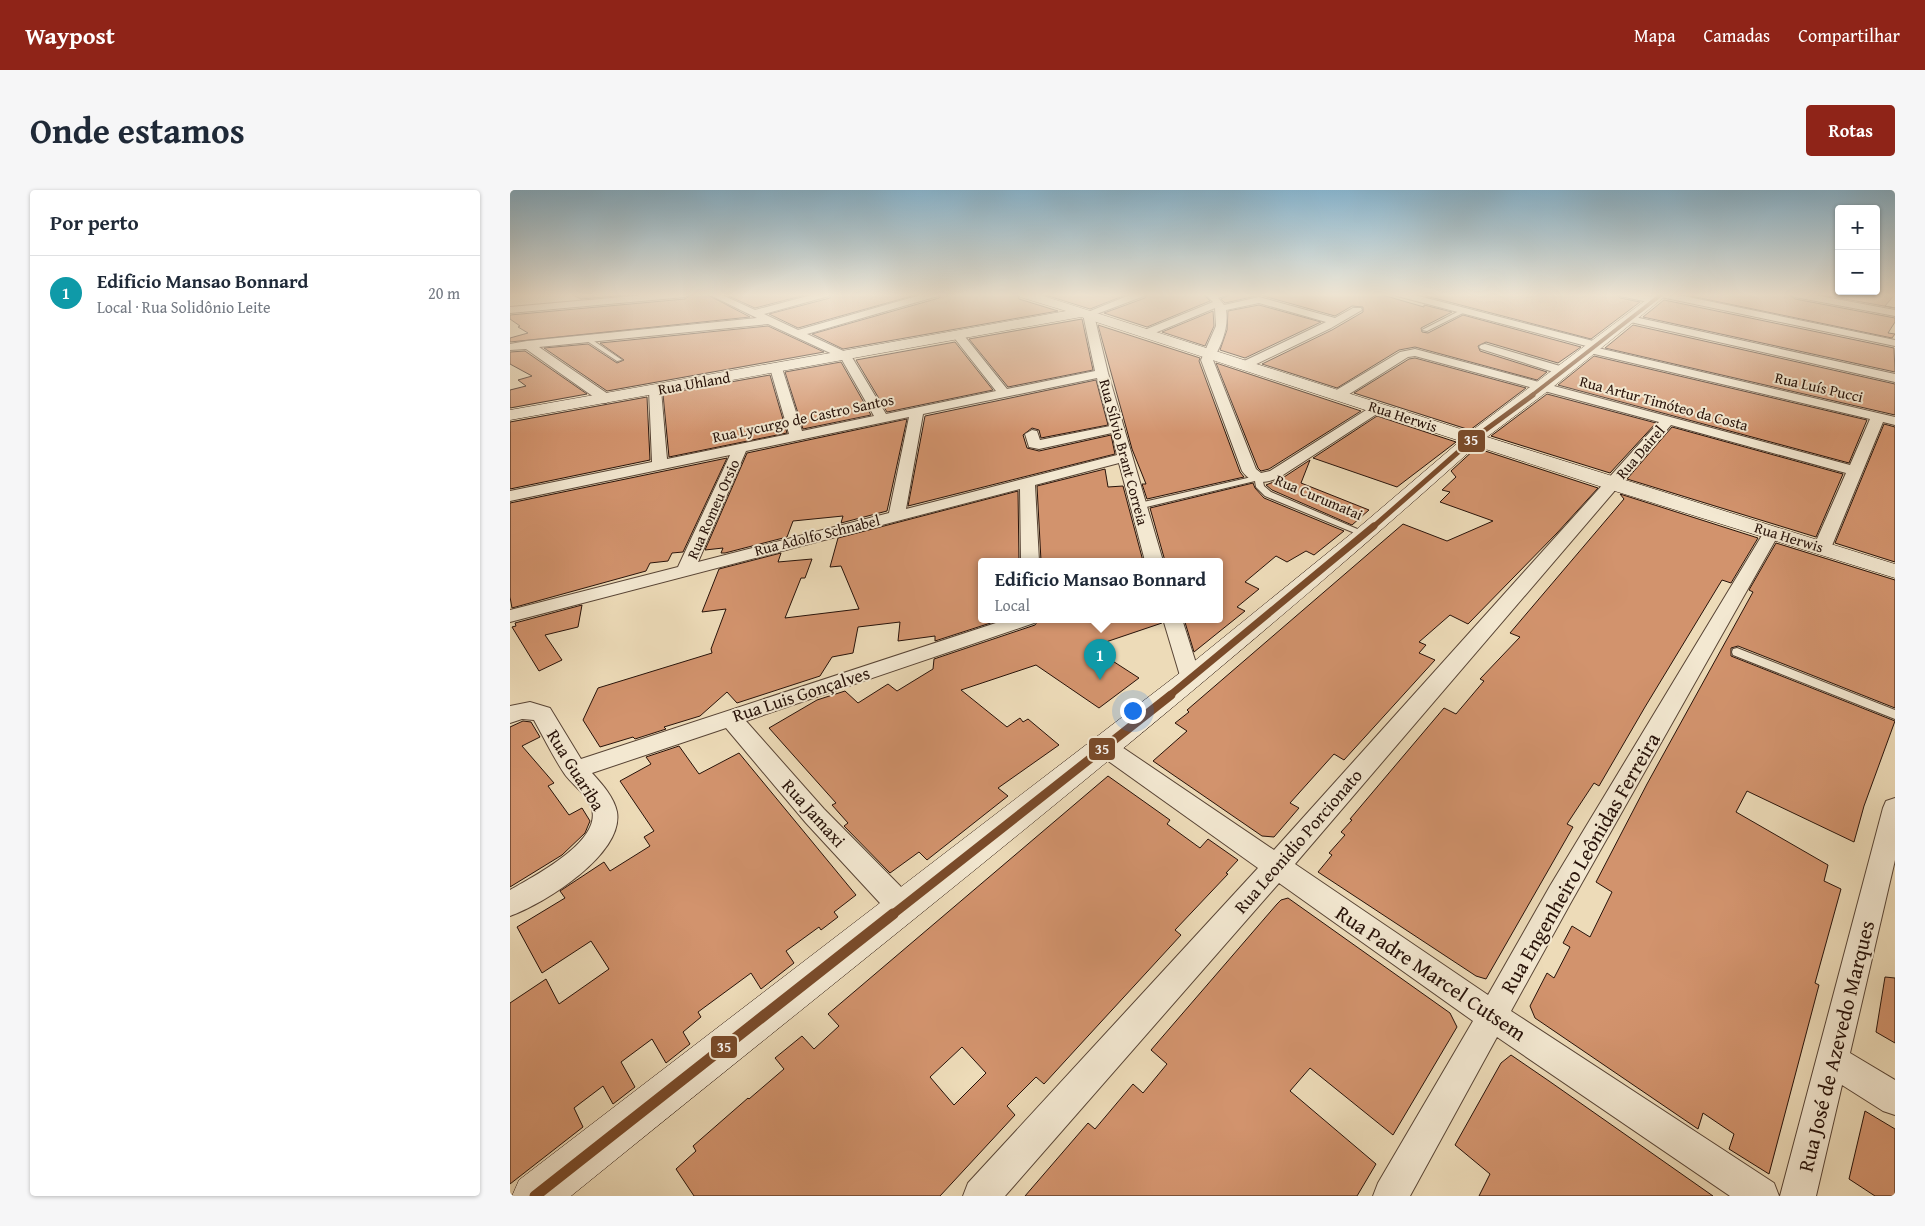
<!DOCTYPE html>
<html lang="pt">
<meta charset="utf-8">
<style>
:root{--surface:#fff;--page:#f6f6f7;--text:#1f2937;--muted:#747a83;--line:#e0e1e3;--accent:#8f2418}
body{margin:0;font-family:"Gentium Book Plus",serif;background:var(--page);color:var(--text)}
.controls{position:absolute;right:15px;top:15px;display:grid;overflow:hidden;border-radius:5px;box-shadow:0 1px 4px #0004}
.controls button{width:45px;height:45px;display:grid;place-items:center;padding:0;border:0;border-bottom:1px solid var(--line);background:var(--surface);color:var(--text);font:25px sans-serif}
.you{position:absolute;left:622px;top:520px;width:18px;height:18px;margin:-12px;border:4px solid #fff;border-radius:50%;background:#1a73e8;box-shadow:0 0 0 8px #1a73e833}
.badge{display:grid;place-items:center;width:32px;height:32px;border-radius:50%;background:var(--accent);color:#fff;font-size:16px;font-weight:700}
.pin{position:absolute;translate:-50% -41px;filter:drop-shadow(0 1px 2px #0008)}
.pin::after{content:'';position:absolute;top:26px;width:18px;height:15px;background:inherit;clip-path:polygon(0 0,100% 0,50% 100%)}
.popup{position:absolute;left:468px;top:368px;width:245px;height:65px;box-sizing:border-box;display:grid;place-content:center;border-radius:5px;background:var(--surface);filter:drop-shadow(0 1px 4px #0005);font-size:16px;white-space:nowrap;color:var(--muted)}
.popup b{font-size:19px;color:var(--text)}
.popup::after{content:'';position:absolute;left:50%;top:100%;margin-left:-10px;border:10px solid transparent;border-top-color:var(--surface)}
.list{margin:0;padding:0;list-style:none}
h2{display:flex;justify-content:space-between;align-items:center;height:65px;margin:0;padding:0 20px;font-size:21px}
h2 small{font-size:16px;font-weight:400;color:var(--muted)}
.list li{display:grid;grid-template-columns:32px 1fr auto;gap:15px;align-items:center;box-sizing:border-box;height:75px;padding:0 20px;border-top:1px solid var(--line)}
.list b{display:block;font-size:19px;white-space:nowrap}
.list p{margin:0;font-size:16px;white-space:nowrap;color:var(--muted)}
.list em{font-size:16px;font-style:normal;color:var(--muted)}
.map{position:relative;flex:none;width:1385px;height:1006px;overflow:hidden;border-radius:5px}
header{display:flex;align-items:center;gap:30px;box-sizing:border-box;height:70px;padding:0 25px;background:var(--accent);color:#fff}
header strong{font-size:24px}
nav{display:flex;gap:28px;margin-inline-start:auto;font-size:18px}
.intro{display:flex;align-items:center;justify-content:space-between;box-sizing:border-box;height:120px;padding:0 30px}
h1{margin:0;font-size:35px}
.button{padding:12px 22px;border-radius:5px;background:var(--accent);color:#fff;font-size:18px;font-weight:700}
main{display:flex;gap:30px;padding:0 30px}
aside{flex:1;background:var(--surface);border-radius:5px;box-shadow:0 1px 4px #0004}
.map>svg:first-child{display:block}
</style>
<header>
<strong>Waypost</strong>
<nav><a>Mapa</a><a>Camadas</a><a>Compartilhar</a></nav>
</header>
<div class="intro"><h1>Onde estamos</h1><a class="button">Rotas</a></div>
<main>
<aside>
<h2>Por perto<small></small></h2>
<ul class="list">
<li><span class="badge" style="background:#0f9aa8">1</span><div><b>Edificio Mansao Bonnard</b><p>Local · Rua Solidônio Leite</p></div><em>20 m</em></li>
</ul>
</aside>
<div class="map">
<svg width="1385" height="1006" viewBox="0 0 1385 1006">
<rect width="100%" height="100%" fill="#eddbb8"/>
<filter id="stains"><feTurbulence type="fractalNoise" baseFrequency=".004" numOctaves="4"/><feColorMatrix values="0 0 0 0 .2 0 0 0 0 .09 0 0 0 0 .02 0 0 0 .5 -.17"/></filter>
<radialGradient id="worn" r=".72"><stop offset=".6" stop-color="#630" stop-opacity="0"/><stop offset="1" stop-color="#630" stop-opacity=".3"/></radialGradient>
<path fill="#d2936d" stroke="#271209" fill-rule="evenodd" d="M61 104H129L71 109Z
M196 104 240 127 0 152V148L18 143 8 137 10 136 0 129V125L175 109 181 105Z
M214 104H299L245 118Z
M322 104H409L288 138 259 124 320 108Z
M431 104H507L509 109 548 121 333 159 302 144 429 108Z
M532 104H618L580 119Z
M637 104H693L700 111 637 137 594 123 635 108Z
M721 104H869L914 117V115L942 122 911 138 912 142 918 143 953 125 1071 157 1048 173 976 152 968 156 970 161 1037 182 1027 190 905 157 889 160 827 198 752 174 822 140 853 122V117L842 116 825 126 750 105 715 113 711 109Z
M916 104H1107L1110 108 1130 112 1081 149 916 106Z
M1171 104H1278L1285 109 1385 128V132L1378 143 1385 144 1382 148Z
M1307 104H1385L1375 116 1385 118Z
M1154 110 1384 158 1385 182 1133 127Z
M749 115 811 132 735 168 710 160 717 140 718 121Z
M703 121 704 136 695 156 652 142Z
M572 129 583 180 498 197 459 149Z
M588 135 690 168 689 171 730 282 734 287 637 309 632 294H636L622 259Z
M1123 135 1385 194V225L1095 158Z
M258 136 314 162 97 201 34 158 78 154 107 173 114 170 90 153Z
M445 152 483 200 377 222 346 170Z
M15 161 77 204 0 218V200L16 196 8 190 22 186 0 174V162Z
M1084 166 1357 230 1339 273 1048 195Z
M905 168 1016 198 960 240 844 203 899 169Z
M331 172 361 225 293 239 275 182Z
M706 173 851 221 759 279 751 281 748 278Z
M260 185 277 243 159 267 153 204Z
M586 190 598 235 531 248 529 240 522 238 513 245 517 258 529 261 601 245 605 264 398 316 415 226Z
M1037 204 1146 233 1100 283 981 246Z
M137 207 140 270 0 299V232Z
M867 226 946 252 887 297 803 268Z
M397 229 377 321 331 333 333 326 283 331 277 347 215 363H211L213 358 195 360 237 263Z
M1374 234 1385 237V372L1325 353Z
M1162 237 1333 284 1306 347 1117 289Z
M966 258 1088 298 1047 343 958 434 940 425 909 452 916 455 909 463 925 470 834 570 824 564 780 613 789 618 764 647 752 646 643 571 677 541 665 533 679 522 677 520 893 334 937 351 983 331 930 312 940 302 932 300 946 287 941 281Z
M217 268 173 362 162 363 158 371 140 373 136 381 2 418 0 407V313Z
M800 270 791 293 859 320 842 335 762 300 756 295 771 289Z
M595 279 598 297 613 296 633 371H531L527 296Z
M743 293 745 298 754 308 834 341 804 365 796 361 777 372 766 366 735 392 749 399 727 417 735 421 684 462 674 429H709V371H655L640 318Z
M508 301 509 371H471V429H493L425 451V446L388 451 390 432 348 437 343 463 322 467 310 486 227 513 217 502 190 526 154 537 156 539 125 549 123 547 90 557 73 530 88 498 202 463 201 459 216 419 192 422 209 379 271 363 268 372 302 369 295 388H291L275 428 349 419 331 376 320 377 328 348Z
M1110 304 1248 348 1221 393 1212 390 1135 517 1089 596 1084 593 1057 634 1063 637 976 789 966 786 808 682 822 665 819 663 835 645 831 642 842 630 840 629 934 518 946 524 974 491 970 489 1010 447 1000 443 1114 309Z
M1266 353 1385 390V518L1228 456 1221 458V466L1385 531 1354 616 1344 652 1237 601 1226 622 1318 675 1314 691 1331 699 1305 793 1309 795 1259 984 1219 959 1224 944 1193 923 1188 939 1025 828 1020 816 1037 783 1044 788 1060 757 1053 753 1062 736 1080 747 1102 702 1086 692 1137 594 1243 402 1239 400Z
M72 415 68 437 35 445 52 470 29 481 2 437 6 436 5 433Z
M529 429H651L652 433 581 457 629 488 589 518 526 475 451 500 497 537 510 528 513 532 518 529 549 555 488 598 498 606 417 670 409 662 380 683 334 636 338 633 322 615 326 613 259 538 307 510 335 501 348 513 378 494 387 501 423 479 424 469 525 435Z
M13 531 21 532 30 547 12 556 44 593 38 596 59 625 72 618 80 631 75 643 52 665 0 697V537Z
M169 556 189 584 229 563 346 705 324 722 328 727 311 740 309 737 276 761 284 773 251 799 241 783 188 822 191 827 173 842 180 854 156 873 142 849 111 872 125 897 103 914 93 896 64 918 73 937 0 994V813L36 789 49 814 99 779 81 751 32 783 7 737 55 708 50 701 94 672 100 681 140 656 134 647 144 641 110 591 141 574 136 567Z
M598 586 660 630 657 634 690 658 698 649 728 670 716 683 718 684 665 740 671 745 567 858 534 894 526 887 497 916 505 925 430 1006H184L166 979 186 961 183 956 238 908 239 909 274 879 265 868 292 846 304 859 329 836 318 824ZM452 857 476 883 444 915 420 887Z
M778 708 940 823 947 837 883 945 800 878 780 901 866 974 847 1006H515L578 933 585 939 623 894 633 903 657 874 641 860 767 714 771 710Z
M1375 787 1385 788V853L1366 842Z
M1001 865 1039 891 1203 1006H969L980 984 945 955 991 873Z
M1355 921 1385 939V1006H1365L1339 989Z"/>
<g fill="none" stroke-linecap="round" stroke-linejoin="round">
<defs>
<path id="lane" d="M711 104H719L705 109 702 107Z
M955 118 957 121 917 141 912 140Z
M74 147H78L112 170 107 171 74 149Z
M746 286 752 287 754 296 761 302 859 344 858 346H852L755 306 746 297 745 291 628 319 624 316 625 314Z
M1227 458 1385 520V529L1223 465 1222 462 1223 459Z"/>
<path id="street" d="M146 104H180L175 107 0 123V117Z
M198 104H210L245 120 305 104H320L319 106 254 124 288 140 414 104H429L428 106 297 144 340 164 376 224 486 201 442 145 448 142 452 143 497 199 585 181 573 124 622 104H635L634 106 584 125 598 183 653 371H635L609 273 525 295 529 371H511L510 299 0 432V420L168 377 220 265 0 311V301L142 272 139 200 141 197 145 196 151 200 157 269 279 244 260 178 266 174 272 178 292 241 364 226 331 168 258 134 29 157 101 206 102 209 96 213 91 212 16 159 0 160V154L17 151 247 128ZM587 188 600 236 530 250 527 241 522 240 515 244 519 257 529 259 602 243 607 265 396 319 413 224ZM399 227 379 323 188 372 236 261Z
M695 104H705L714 115 749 107 825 128 843 118H851L852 120 821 138 736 179 730 175 732 172 816 132 749 113 716 120C719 138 711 155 703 170L746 279 751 283 760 281 864 215 869 214 876 218 770 287C756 294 742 295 732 281L691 170 706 136 705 118 640 145H632L630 143 632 141 703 112Z
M886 104H901L1091 153 1093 155 1088 158 1385 227V235L1373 232 1321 358 1318 362 1312 363 1306 362 1303 358 1336 283 1161 235 785 674 978 805 1040 696 1254 342 1256 338H1268L1270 342 1060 714 1001 821 1264 993 1269 1006H1220L987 847 900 1006H863L868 993 963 831 769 693 495 1006H453L458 993 748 678 587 563 584 557 587 551 595 548 603 551 764 660 1149 232 905 166 898 167 833 208H823L822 205 823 202 890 162 905 159 1340 275 1360 229 1076 162 1074 160 1080 157 887 106Z
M1109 104H1127L1147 108 1148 110 1143 113 1110 106Z
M1146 104H1164L1385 150V156L1151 107Z
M1280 104H1299L1385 120V126L1285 107Z
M1120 126 1385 184V192L1116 131 1115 129Z
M975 154 1057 178 1059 181 1053 185 971 159 969 157 971 155Z
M498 429H527L524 433 236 531 314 619 401 707 405 716 401 725 391 728 381 725 296 633 216 538 82 583C92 594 104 607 107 622 114 664 34 714 0 726V700C24 686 91 652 82 619 78 606 64 596 56 586 44 569 34 548 24 530L12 529 0 533V516L20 512 40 518 71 569Z
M653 429H672L691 489 688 494 681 496 674 494 671 489Z
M1385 608V670L1340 863 1385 890V925L1373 921 1332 895 1306 1006H1270L1373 618 1376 611Z"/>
<path id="secondary" d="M509 104H527L960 242 1144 104H1158L1038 201 977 247 1385 374V388L1095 298 966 256C674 518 365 759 61 1006H2L9 990 671 482 847 339 950 251 571 127 0 230V220L556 121 510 107Z"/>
</defs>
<use href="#lane" stroke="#584435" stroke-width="2"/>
<use href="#street" stroke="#584435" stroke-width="2"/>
<use href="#secondary" stroke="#271209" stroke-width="1"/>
<use href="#lane" fill="#f3e8d1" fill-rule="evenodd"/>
<use href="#street" fill="#f3e8d1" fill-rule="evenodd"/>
<use href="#secondary" fill="#f3e8d1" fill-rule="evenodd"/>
<defs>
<path id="bus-1-far4" d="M1021 206 1152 104"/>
<path id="bus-1-far3" d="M863 337 963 249 1023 205"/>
<path id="bus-1-far2" d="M659 506 864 336"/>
<path id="bus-1-far1" d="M382 725 661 505"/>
<path id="bus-1" d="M25 1006 383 724"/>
</defs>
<use href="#bus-1-far4" stroke="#f3e8d1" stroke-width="5.5"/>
<use href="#bus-1-far3" stroke="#f3e8d1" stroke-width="8"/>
<use href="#bus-1-far2" stroke="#f3e8d1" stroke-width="10"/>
<use href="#bus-1-far1" stroke="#f3e8d1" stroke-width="12"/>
<use href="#bus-1" stroke="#f3e8d1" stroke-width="15"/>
<use href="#bus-1-far4" stroke="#7a4b2a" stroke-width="4"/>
<use href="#bus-1-far3" stroke="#7a4b2a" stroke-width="5"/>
<use href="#bus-1-far2" stroke="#7a4b2a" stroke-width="7"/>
<use href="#bus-1-far1" stroke="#7a4b2a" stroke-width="9"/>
<use href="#bus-1" stroke="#7a4b2a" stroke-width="11"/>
</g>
<linearGradient id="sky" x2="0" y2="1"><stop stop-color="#88b7d2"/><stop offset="0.43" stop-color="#f7efdf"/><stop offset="1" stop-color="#f7efdf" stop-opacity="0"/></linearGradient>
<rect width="1385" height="244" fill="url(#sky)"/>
<g text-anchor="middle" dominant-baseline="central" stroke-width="4" stroke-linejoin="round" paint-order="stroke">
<g font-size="15" fill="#271209" stroke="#f3e8d1">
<text transform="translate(184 193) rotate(-10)">Rua Uhland</text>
<text transform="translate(1309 197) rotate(13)">Rua Luís Pucci</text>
<text transform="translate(1154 213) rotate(15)">Rua Artur Timóteo da Costa</text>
<text transform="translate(893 226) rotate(18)">Rua Herwis</text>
<text transform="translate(293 228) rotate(-12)">Rua Lycurgo de Castro Santos</text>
<text transform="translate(614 262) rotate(75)">Rua Sílvio Brant Correia</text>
<text transform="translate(1130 262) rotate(-49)">Rua Dairel</text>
<text transform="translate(809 307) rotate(23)">Rua Curumatai</text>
<text transform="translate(203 319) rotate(-66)">Rua Romeu Orsio</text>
<text transform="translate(307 345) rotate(-14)">Rua Adolfo Schnabel</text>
<text transform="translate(1279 347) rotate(17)">Rua Herwis</text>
</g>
<g font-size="18" fill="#271209" stroke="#f3e8d1">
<text transform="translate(291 504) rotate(-18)">Rua Luis Gonçalves</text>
<text transform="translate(66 580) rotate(58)">Rua Guariba</text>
<text transform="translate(304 623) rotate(48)">Rua Jamaxi</text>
<text transform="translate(788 651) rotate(-49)">Rua Leonidio Porcionato</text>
</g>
<g font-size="21" fill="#271209" stroke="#f3e8d1">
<text transform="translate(1070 673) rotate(-60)">Rua Engenheiro Leônidas Ferreira</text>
<text transform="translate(921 783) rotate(34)">Rua Padre Marcel Cutsem</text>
<text transform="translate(1326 856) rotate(-76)">Rua José de Azevedo Marques</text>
</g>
</g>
<g stroke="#f3e8d1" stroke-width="2">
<rect x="947" y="239" width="29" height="24" rx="5" fill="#7a4b2a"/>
<rect x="578" y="547" width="28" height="24" rx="5" fill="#7a4b2a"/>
<rect x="200" y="845" width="28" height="24" rx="5" fill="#7a4b2a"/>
</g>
<g font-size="14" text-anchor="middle" font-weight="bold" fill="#fff">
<text x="961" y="255">35</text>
<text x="592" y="564">35</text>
<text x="214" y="862">35</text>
</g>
<rect width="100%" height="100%" filter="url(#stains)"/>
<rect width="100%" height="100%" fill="url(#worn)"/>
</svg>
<div class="controls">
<button>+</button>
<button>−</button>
</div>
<div class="you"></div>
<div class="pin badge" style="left:590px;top:490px;background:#0f9aa8">1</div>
<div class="popup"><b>Edificio Mansao Bonnard</b>Local</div>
</div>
</main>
